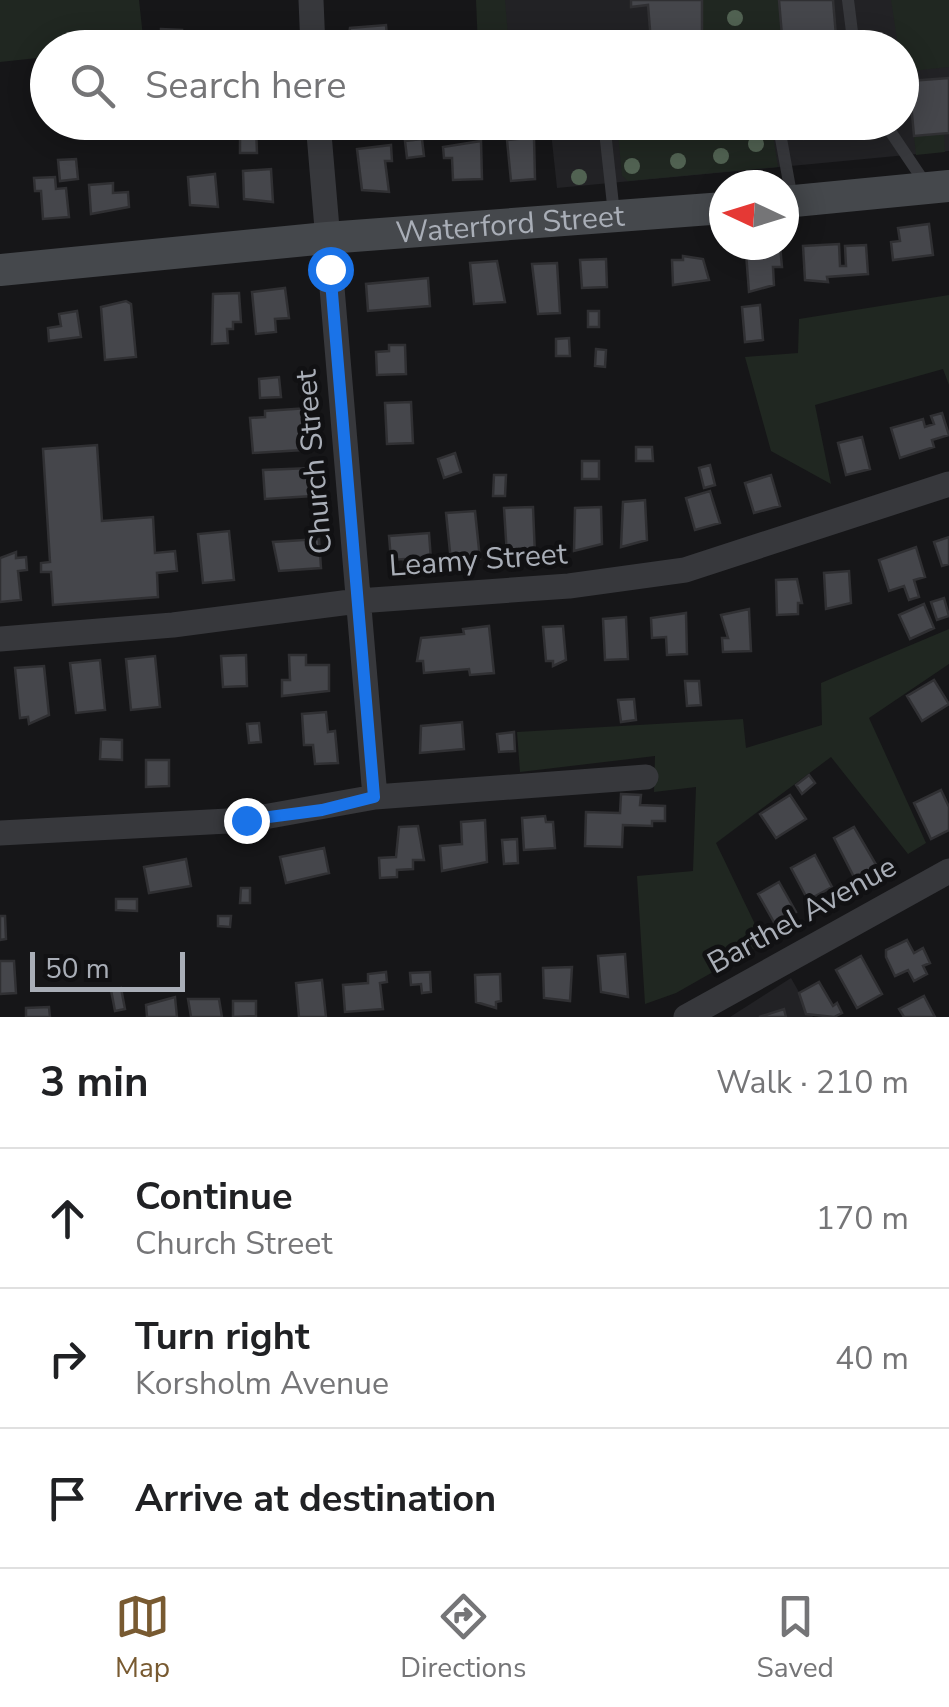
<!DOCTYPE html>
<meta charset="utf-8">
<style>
:root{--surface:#fff;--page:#f6f6f6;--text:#202124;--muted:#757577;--line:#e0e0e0;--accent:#785a31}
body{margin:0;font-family:"Nunito Sans",sans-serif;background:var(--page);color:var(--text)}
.compass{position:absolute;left:709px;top:170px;width:90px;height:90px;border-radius:50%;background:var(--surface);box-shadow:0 5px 25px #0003;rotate:274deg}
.scale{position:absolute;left:30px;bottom:25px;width:155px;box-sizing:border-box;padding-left:10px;border:5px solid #a9aeb7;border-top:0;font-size:28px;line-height:35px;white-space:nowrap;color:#a9aeb7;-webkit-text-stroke:8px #111113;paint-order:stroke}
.stop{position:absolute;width:30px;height:30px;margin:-22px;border:8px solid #1a73e8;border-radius:50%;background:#fff}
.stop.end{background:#1a73e8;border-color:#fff;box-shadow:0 2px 10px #0008}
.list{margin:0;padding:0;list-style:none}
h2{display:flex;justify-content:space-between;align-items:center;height:130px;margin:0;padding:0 40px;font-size:42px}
h2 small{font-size:32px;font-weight:400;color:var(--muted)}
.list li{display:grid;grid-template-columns:65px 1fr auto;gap:30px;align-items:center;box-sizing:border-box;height:140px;padding:0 40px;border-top:2px solid var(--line)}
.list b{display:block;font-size:38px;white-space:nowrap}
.list p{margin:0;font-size:32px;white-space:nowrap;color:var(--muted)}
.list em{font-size:32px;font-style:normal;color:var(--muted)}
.icon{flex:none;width:55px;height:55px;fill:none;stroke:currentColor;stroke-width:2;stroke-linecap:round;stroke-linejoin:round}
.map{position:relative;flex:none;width:949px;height:1017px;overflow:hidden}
.search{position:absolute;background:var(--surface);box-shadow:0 5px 25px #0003;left:30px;right:30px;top:30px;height:110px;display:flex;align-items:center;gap:25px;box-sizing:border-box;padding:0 35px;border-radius:55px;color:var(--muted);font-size:38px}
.sheet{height:550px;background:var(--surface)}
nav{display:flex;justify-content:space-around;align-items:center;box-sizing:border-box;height:140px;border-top:2px solid var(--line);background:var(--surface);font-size:28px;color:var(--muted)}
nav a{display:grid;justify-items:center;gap:5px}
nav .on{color:var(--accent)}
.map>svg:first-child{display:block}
</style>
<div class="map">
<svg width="949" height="1017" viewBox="0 0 949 1017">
<rect width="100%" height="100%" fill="#161618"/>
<path fill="#222225" d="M491 0H949V151L557 188 550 123 902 122V48L495 47Z
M791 978 813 1017H730Z"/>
<path fill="#202721" d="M0 0H139L144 46 48 48 47 57 0 62Z
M476 0H505L509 47H478Z
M702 0H779L783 47H727L722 39 702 35Z
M891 0H949V67L902 72Z
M617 123H771L778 167 628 181 622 176Z
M944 133 945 152 916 155 914 136Z
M949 295V385L943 369 815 405 831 484 771 451 745 357 798 353 799 319Z
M949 629V664L869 718 926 843 908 854 831 757 716 843 764 943 676 993 645 1004 637 876 693 871 696 787 654 792 655 756 520 772 517 732 743 719 746 748 822 725 821 683Z"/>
<path fill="#45464b" stroke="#303033" stroke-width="2.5" d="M631 0H702V35L717 38 718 48H677L676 40 651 42 648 5 631 7Z
M779 0H833L837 48H783Z
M386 25 388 48H347L350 28Z
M161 29 182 30 181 39 161 38Z
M949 78V133L914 136 909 81Z
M803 122H844L845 135 804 139Z
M240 126H256L257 153H240Z
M534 137 535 179 511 181 507 140Z
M422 139 424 156 407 158 405 141Z
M481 141 482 179 453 180 452 158H444L443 147Z
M391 145 392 161H385L389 192 362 190 357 149Z
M76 159 78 179 60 181 58 160Z
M271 169 273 202 244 199 243 171Z
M215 174 218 207 190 205 188 177Z
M55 177 56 189 66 188 69 217 43 219 41 191H35L34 178Z
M113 183V193L128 192 129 207 91 214 89 185Z
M929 224 933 255 893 260 891 242 900 241 898 228Z
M839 244 840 266H846L845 246 866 245 868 274 827 277 828 282 805 280 803 246Z
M780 245 782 267H773L774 285 749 292 746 253Z
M683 256 703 259 709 280 673 285 672 260H683Z
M606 259 607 287 582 288 580 260Z
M497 261 505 302 474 304 470 263Z
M557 263 560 313 538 314 532 264Z
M428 278 430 306 368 311 366 284Z
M285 288 289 318 275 319 276 332 256 334 252 292Z
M239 293 241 322H233V329H227L228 343 212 344 213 294Z
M126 301 131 304 136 357 105 360 101 307Z
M760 305 763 340 745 342 742 307Z
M77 311 81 337 49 341 48 328 61 326 59 314Z
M588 311H599V327H588Z
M569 338 570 356H556V339Z
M389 345H405L406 374 377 375 376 352 389 351Z
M596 349 606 350 605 367 595 366Z
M279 377 281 397 260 398 259 379Z
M411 402 413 443 387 444 385 403Z
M308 408 303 450 253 453 250 418 265 417V411Z
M942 413 949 435 932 440 934 447 900 458 891 428 923 419 925 427 934 424 931 416Z
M862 437 870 469 846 475 838 443Z
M97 445 102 521 153 517 155 553 175 551 177 571 157 573 158 597 53 605 51 572H41V563L50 562 43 449Z
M636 447H652L653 461H636Z
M455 453 461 472 444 478 438 459Z
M582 461H599V479H582Z
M710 465 715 485 704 488 699 468Z
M311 468 313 496 265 499 263 470Z
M494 475H506L505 496H493Z
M771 475 780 506 754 513 745 483Z
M710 491 720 523 695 530 686 498Z
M645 500 647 540 621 547 623 502Z
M533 507 535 555 507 556 504 508Z
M601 507 602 544 574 551 575 508Z
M475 511 480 559 451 562 446 513Z
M229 531 234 580 203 583 198 534Z
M429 533 431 560 404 567V559L391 560 389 536Z
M949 537V564L942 566 934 542Z
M319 539 321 568 279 571 273 542Z
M916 547 925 577 914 580 919 597 909 600 904 586 889 591 879 560Z
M16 552V558L26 557 27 570 18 571 21 600 0 602V558Z
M849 571 851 603 826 609 824 573Z
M797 579 802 603H798V614L777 615 776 580Z
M944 598 949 616 937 620 931 602Z
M924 604 934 628 910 639 899 615Z
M749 609 751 651 723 652 722 638H728L721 615Z
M686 613 687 654 667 655 666 637 652 638 651 618Z
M626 617 628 659 605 660 603 619Z
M489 626 494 673 470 675 469 669 424 673 423 661H417L421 638 464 634 463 629Z
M563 626 566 660 553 666V661H546L543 627Z
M246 655 247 686 223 687 221 656Z
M289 655H306V665H329V691L282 696V680H290Z
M155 656 160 707 131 710 126 659Z
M100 660 105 710 76 713 70 663Z
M44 666 49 715 29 724 28 717 20 718 15 668Z
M934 680 949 704 922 721 907 696Z
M685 681H699L701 705 687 706Z
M634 699 636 720 621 722 618 700Z
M326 712 328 732 335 731 338 763 315 764 313 745H304L302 714Z
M462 722 464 749 420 753 421 726Z
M259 723 261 742 249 743 247 724Z
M514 732 515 751 499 752 497 734Z
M101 739 122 740V760L100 759Z
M146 760H169V786L146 787Z
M809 775 815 783 802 794 796 785Z
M941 790 949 807V830L931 839 914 803Z
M621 794 641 795 640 805 665 806V821H652V826L623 825 622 847 585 846 586 812 620 813Z
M790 795 806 819 776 838 760 814Z
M545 816 546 822H553L555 848 524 850 522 818Z
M485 820 487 862 442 871 440 846 462 844 461 822Z
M418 826 424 860H413V869L397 870V877L380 878 379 858 396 857 399 827Z
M854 827 878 868 855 879 834 838Z
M517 839 518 863 504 864 502 840Z
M324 848 329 873 286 883 280 857Z
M815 855 832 887 808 900 791 868Z
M186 859 191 886 149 893 144 867Z
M779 882 796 912 775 924 758 894Z
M241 888H250V903H240Z
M116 899H137V911L116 910Z
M0 916H5L6 939 0 940Z
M218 916H231L230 927 218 926Z
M907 940 914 953 923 948 930 963 923 966 927 974 914 981 908 970 895 976 886 957V950Z
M625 954 628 997 601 992 598 956Z
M861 956 882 994 857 1008 836 970Z
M0 961H14L16 993 0 994Z
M572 967 570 1001 544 998 543 968Z
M386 972 387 982 380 983 383 1009 345 1012 343 985 368 983V974Z
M430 972 431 992 422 993 421 984 411 985 410 973Z
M500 974 501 1001 496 1002V1008L476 1002 475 975Z
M322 980 326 1017H299L296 983Z
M819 982 833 1006 837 1003 842 1013 834 1017 806 1014 799 993Z
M121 988 125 1009 115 1011 111 990Z
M924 996 935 1017H904L899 1009Z
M175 997 177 1017H147L146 1005Z
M188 999H219L222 1017H191Z
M233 1001H256V1016L233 1017Z
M49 1007 50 1017H26V1008Z
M784 1009 786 1017H759Z"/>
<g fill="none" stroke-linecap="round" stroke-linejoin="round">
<path stroke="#37383c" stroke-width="12" d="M848 0 854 48
M604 122 614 214
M778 122 792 199
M884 122 927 186"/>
<path stroke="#37383c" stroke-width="25" d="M311 0 313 48
M318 122 375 797
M0 639 173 625 358 601 569 586 685 570 949 484
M0 833 247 820 375 797 646 777
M686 1017 949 871"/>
<g stroke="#45484c" stroke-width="32">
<path d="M784 202 949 186"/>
<path id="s1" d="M0 270 327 238 724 208"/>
</g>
</g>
<g fill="#516252">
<circle cx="735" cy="18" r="8"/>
<circle cx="756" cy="144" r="8"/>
<circle cx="721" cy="156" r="8"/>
<circle cx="678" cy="161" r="8"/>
<circle cx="632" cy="166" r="8"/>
<circle cx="579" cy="177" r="8"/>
</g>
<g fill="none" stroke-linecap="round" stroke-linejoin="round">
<path stroke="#1a73e8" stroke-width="12" d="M246 820 322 810 374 797 330 269"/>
</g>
<g text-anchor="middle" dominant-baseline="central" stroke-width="9" stroke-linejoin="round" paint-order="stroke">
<g font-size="30" fill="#a9aeb7" stroke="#111113">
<text stroke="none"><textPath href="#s1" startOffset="512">Waterford Street</textPath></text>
<text transform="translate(314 462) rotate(-95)">Church Street</text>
<text transform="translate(478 560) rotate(-4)">Leamy Street</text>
<text transform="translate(802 915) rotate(-29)">Barthel Avenue</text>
</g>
</g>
</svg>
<svg class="compass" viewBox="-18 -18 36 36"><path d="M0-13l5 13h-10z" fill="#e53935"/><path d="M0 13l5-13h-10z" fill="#757577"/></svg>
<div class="scale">50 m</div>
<div class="stop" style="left:330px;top:269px"></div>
<div class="stop end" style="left:246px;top:820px"></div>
<div class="search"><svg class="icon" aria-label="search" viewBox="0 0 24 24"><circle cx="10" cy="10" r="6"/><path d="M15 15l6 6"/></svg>Search here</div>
</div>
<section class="sheet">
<h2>3 min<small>Walk · 210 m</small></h2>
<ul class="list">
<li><svg class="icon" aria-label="ahead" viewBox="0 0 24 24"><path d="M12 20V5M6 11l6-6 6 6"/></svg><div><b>Continue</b><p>Church Street</p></div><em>170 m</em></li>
<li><svg class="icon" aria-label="right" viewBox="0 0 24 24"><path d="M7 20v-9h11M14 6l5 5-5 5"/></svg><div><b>Turn right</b><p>Korsholm Avenue</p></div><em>40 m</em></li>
<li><svg class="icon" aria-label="arrive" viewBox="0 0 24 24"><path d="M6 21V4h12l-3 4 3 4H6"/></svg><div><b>Arrive at destination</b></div></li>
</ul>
</section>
<nav>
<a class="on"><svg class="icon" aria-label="map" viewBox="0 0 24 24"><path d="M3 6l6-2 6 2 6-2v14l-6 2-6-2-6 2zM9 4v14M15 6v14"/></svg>Map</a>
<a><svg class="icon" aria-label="directions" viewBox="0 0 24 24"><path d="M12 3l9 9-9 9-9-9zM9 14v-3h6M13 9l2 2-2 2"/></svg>Directions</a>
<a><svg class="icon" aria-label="saved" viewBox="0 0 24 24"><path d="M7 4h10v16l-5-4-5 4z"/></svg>Saved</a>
</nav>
